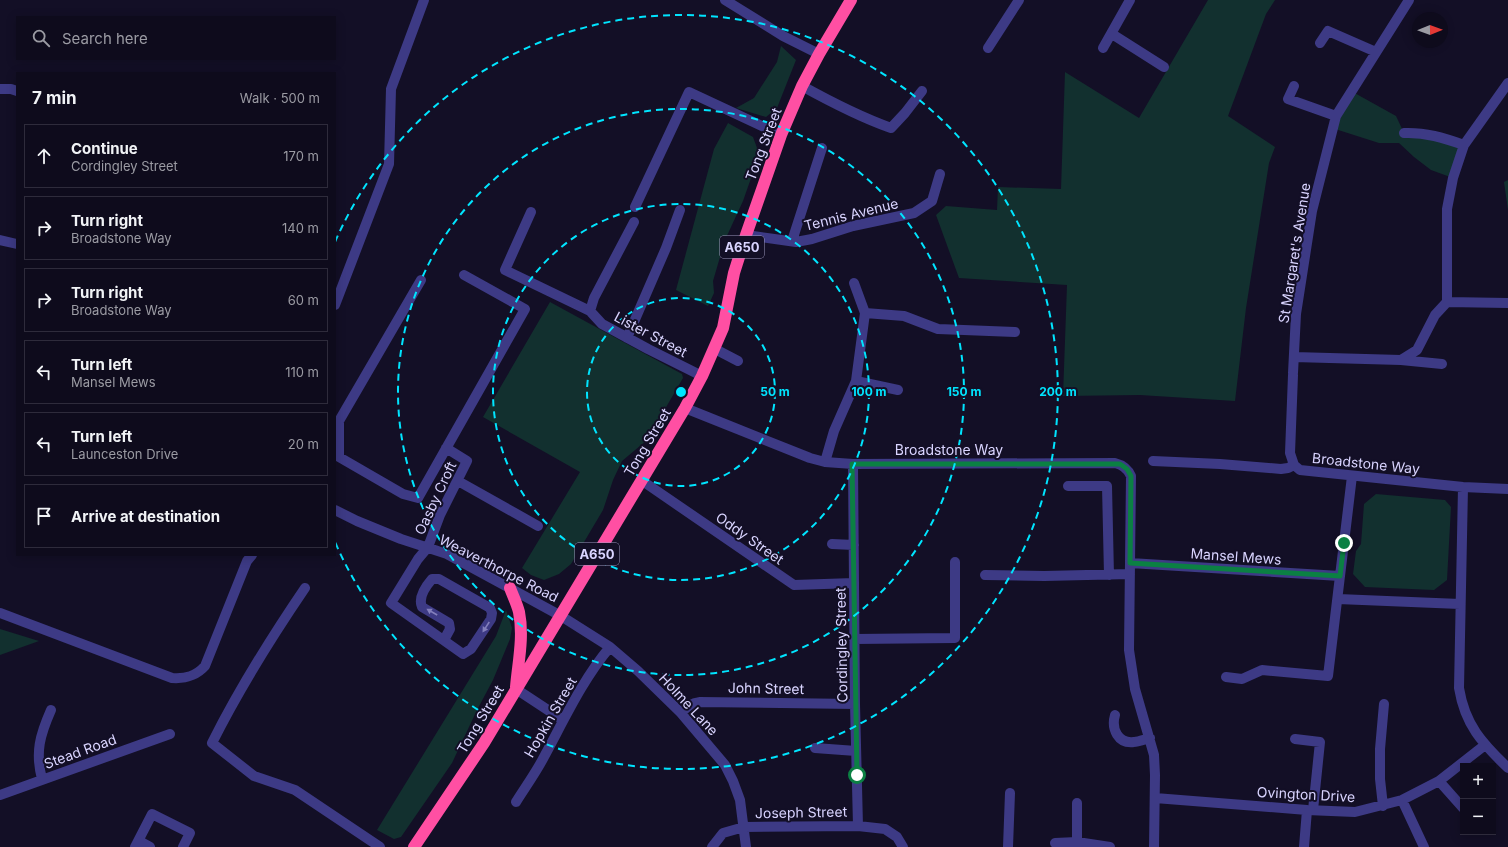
<!DOCTYPE html>
<meta charset="utf-8">
<style>
:root{--surface:#0e0b1c;--page:#171425;--text:#f1f3f6;--muted:#9b9ba3;--line:#2e2b3b}
body{margin:0;font-family:Inter,sans-serif;background:var(--page);color:var(--text)}
.controls{position:absolute;right:12px;bottom:12px;display:grid;overflow:hidden;border-radius:0px;box-shadow:0 2px 10px #0003}
.controls button{width:36px;height:36px;display:grid;place-items:center;padding:0;border:0;border-bottom:1px solid var(--line);background:var(--surface);color:var(--text);font:20px sans-serif}
.compass{position:absolute;left:1412px;top:12px;width:36px;height:36px;border-radius:50%;background:var(--surface);box-shadow:0 2px 10px #0003;rotate:89deg}
.stop{position:absolute;width:12px;height:12px;margin:-9px;border:3px solid #0b8043;border-radius:50%;background:#fff}
.stop.end{background:#0b8043;border-color:#fff;box-shadow:0 1px 4px #0008}
.list{margin:0;padding:0;list-style:none}
h2{display:flex;justify-content:space-between;align-items:center;height:52px;margin:0;padding:0 16px;font-size:17px}
h2 small{font-size:13px;font-weight:400;color:var(--muted)}
.list li{display:grid;grid-template-columns:26px 1fr auto;gap:12px;align-items:center;box-sizing:border-box;height:64px;margin:0 8px 8px;padding:0 8px;border:1px solid var(--line);border-radius:0px}
.list b{display:block;font-size:15px;white-space:nowrap}
.list p{margin:0;font-size:13px;white-space:nowrap;color:var(--muted)}
.list em{font-size:13px;font-style:normal;color:var(--muted)}
.icon{flex:none;width:22px;height:22px;fill:none;stroke:currentColor;stroke-width:2;stroke-linecap:round;stroke-linejoin:round}
.map{position:relative;flex:none;width:1508px;height:847px;overflow:hidden}
.search{position:absolute;background:var(--surface);box-shadow:0 2px 10px #0003;left:16px;top:16px;width:320px;height:44px;display:flex;align-items:center;gap:10px;box-sizing:border-box;padding:0 14px;border-radius:0px;color:var(--muted);font-size:15px}
.panel{position:absolute;background:var(--surface);box-shadow:0 2px 10px #0003;left:16px;top:72px;width:320px;height:484px;border-radius:0px}
.map>svg:first-child{display:block}
</style>
<div class="map">
<svg width="1508" height="847" viewBox="0 0 1508 847">
<rect width="100%" height="100%" fill="#130f26"/>
<path fill="#12302f" d="M1208 0H1275L1266 14 1228 116 1275 147 1269 163 1246 308 1235 401 1140 395 1063 396 1067 285 959 278 936 215 946 206 997 210 998 187 1061 189 1065 72 1139 118Z
M781 46 796 60 777 108 766 117 736 108 754 98 777 62Z
M1351 91 1396 116 1404 133 1464 145 1453 178 1431 170 1414 157 1399 143H1379L1332 128Z
M728 123 753 137 757 148 756 164 743 201 725 240 713 281 714 293 708 306 676 290 714 149Z
M1508 180V210L1504 182Z
M550 302 682 374 683 378 647 440 622 461 613 480 603 510 571 564 559 574 544 580 531 575 522 568 580 472 483 417Z
M1376 494 1445 500 1451 507 1447 580 1434 590 1365 587 1353 574 1356 551 1361 544 1364 504Z
M506 610 512 628 510 639 493 680 477 710 452 763 401 837 394 839 377 830 496 636Z
M0 629 39 641 0 655Z"/>
<g fill="none" stroke-linecap="round" stroke-linejoin="round">
<path stroke="#3d3a85" stroke-width="10" d="M725 0 783 36 819 54
M1112 34 1164 67
M1320 43 1328 31 1376 52
M988 48 1019 0
M1103 48 1130 0
M802 86C831 102 860 117 891 128L905 113 922 91
M1294 86 1288 99 1336 116
M0 89H11L17 91
M1404 133C1425 132 1444 138 1464 145
M635 207 689 92 781 135
M531 212 505 270 590 311 602 324 648 349 702 376
M746 235 796 242 812 239 853 226 914 213 932 201 940 174
M0 240 17 244
M792 241 822 148
M421 280 339 421V457L403 494 418 498 525 309 464 275
M1447 302V209L1453 178 1464 145 1508 83
M335 305 389 164 391 89 424 0
M590 311 594 298 634 222
M865 313 904 316 938 329 1015 332
M627 338 666 248 680 210
M715 349 738 361
M1294 357 1401 360 1417 350 1435 315 1447 302 1508 303
M1401 360 1442 364
M1293 373 1296 314 1312 211 1336 116 1409 0
M1293 375 1290 453 1294 465 1300 470 1463 487 1508 489
M856 381 898 390
M685 408 810 458 825 462 853 464 1115 463C1123 465 1128 469 1131 476L1129 650 1135 689 1154 755 1155 775 1154 847
M1153 461 1220 464 1281 469 1288 468 1294 465
M825 462 834 431 856 381 865 313 854 283
M853 464 855 704 858 826
M641 480 794 585 854 583
M458 481 538 526
M1068 486H1107L1109 575
M1463 487 1459 688C1465 725 1482 743 1508 768
M335 510 357 521 401 539 447 554 561 616 610 647 638 671 681 713 725 765 733 781 740 800 746 847
M832 544 854 545
M1130 563 1340 576
M985 575 1044 576 1130 574
M305 588C271 638 239 689 212 743L254 776 295 790 380 847
M1338 599 1460 604
M0 613 172 678C186 679 196 676 205 666L247 561 252 555
M854 639 955 638V562
M444 640 450 629 449 623 422 607C418 598 426 586 432 579H439L490 608 492 613 491 619 471 649 463 654 391 603 418 559 428 547 440 515 467 461 446 448
M1226 677 1242 679 1262 670 1328 676 1352 476
M516 689 563 720
M681 713C687 707 691 703 700 702L855 704
M1115 715C1111 729 1118 744 1134 742 1139 742 1145 739 1150 738
M1295 739 1320 742 1313 810
M815 748 856 751
M42 779C35 752 40 735 51 710
M1439 781 1463 808
M0 795 170 734
M1155 798 1307 810 1355 812 1402 800 1439 781 1485 745
M1402 800 1424 847
M516 802C526 786 537 771 545 755 565 718 583 679 610 647
M1383 806 1380 779V749L1384 704
M139 841 150 847
M1077 842 1110 847
M1055 843 1077 842V803
M135 847 152 814 190 833 183 847
M712 847 723 833 744 827 858 826 885 829 897 837 903 847
M1008 847 1010 793
M1304 847 1307 810"/>
<path stroke="#ff4fa3" stroke-width="12" d="M510 588C513 596 517 604 519 612 524 637 518 663 516 687
M414 847 484 743 685 408 702 376 723 328 734 273 746 235 781 135 802 86 819 54 851 0"/>
</g>
<defs><path id="oneway-solid" d="M-6-.8H1V-3.2L6.5 0L1 3.2V.8H-6Z"/></defs>
<g fill="#837fbc">
<use href="#oneway-solid" transform="translate(432 612) rotate(-150)"/>
<use href="#oneway-solid" transform="translate(486 627) rotate(123)"/>
</g>
<g fill="none" stroke-linecap="round" stroke-linejoin="round">
<path stroke="#0b8043" stroke-width="5" d="M857 775 852 464H1120L1127 469 1131 476 1130 563 1340 576 1344 543"/>
</g>
<g fill="none" stroke="#00e5ff" stroke-width="2" stroke-dasharray="7 5">
<circle cx="681" cy="392" r="94"/>
<circle cx="681" cy="392" r="188"/>
<circle cx="681" cy="392" r="283"/>
<path d="M335 242A377 377 0 1 1 335 542"/>
</g>
<g text-anchor="middle" dominant-baseline="central" stroke-width="4" stroke-linejoin="round" paint-order="stroke">
<g fill="#130f26" stroke="#9e99be" stroke-width="1">
<rect x="720" y="236" width="44" height="22" rx="3"/>
<rect x="575" y="543" width="44" height="22" rx="3"/>
</g>
<g font-size="13" font-weight="bold" fill="#d9d4ff">
<text x="742" y="247">A650</text>
<text x="597" y="554">A650</text>
</g>
<g font-size="14" fill="#d9d4ff" stroke="#130f26">
<text transform="translate(763 144) rotate(-69)">Tong Street</text>
<text transform="translate(851 214) rotate(-14)">Tennis Avenue</text>
<text transform="translate(1294 253) rotate(-81)">St Margaret's Avenue</text>
<text transform="translate(651 334) rotate(28)">Lister Street</text>
<text transform="translate(647 442) rotate(-59)">Tong Street</text>
<text x="949" y="449">Broadstone Way</text>
<text transform="translate(1366 463) rotate(6)">Broadstone Way</text>
<text transform="translate(435 498) rotate(-65)">Oasby Croft</text>
<text transform="translate(750 538) rotate(35)">Oddy Street</text>
<text transform="translate(1236 556) rotate(4)">Mansel Mews</text>
<text transform="translate(499 568) rotate(27)">Weaverthorpe Road</text>
<text transform="translate(841 645) rotate(-91)">Cordingley Street</text>
<text transform="translate(766 688) rotate(1)">John Street</text>
<text transform="translate(689 704) rotate(47)">Holme Lane</text>
<text transform="translate(550 717) rotate(-60)">Hopkin Street</text>
<text transform="translate(480 719) rotate(-59)">Tong Street</text>
<text transform="translate(80 751) rotate(-20)">Stead Road</text>
<text transform="translate(1306 794) rotate(3)">Ovington Drive</text>
<text transform="translate(801 812) rotate(-1)">Joseph Street</text>
</g>
</g>
<circle cx="681" cy="392" r="6" fill="#00e5ff" stroke="#130f26" stroke-width="2"/>
<g font-size="12" text-anchor="middle" font-weight="bold" fill="#00e5ff" stroke="#130f26" stroke-width="4" stroke-linejoin="round" paint-order="stroke">
<text x="775" y="396">50 m</text>
<text x="869" y="396">100 m</text>
<text x="964" y="396">150 m</text>
<text x="1058" y="396">200 m</text>
</g>
</svg>
<div class="controls">
<button>+</button>
<button>−</button>
</div>
<svg class="compass" viewBox="-18 -18 36 36"><path d="M0-13l5 13h-10z" fill="#e53935"/><path d="M0 13l5-13h-10z" fill="#9b9ba3"/></svg>
<div class="stop" style="left:857px;top:775px"></div>
<div class="stop end" style="left:1344px;top:543px"></div>
<div class="search"><svg class="icon" aria-label="search" viewBox="0 0 24 24"><circle cx="10" cy="10" r="6"/><path d="M15 15l6 6"/></svg>Search here</div>
<section class="panel">
<h2>7 min<small>Walk · 500 m</small></h2>
<ul class="list">
<li><svg class="icon" aria-label="ahead" viewBox="0 0 24 24"><path d="M12 20V5M6 11l6-6 6 6"/></svg><div><b>Continue</b><p>Cordingley Street</p></div><em>170 m</em></li>
<li><svg class="icon" aria-label="right" viewBox="0 0 24 24"><path d="M7 20v-9h11M14 6l5 5-5 5"/></svg><div><b>Turn right</b><p>Broadstone Way</p></div><em>140 m</em></li>
<li><svg class="icon" aria-label="right" viewBox="0 0 24 24"><path d="M7 20v-9h11M14 6l5 5-5 5"/></svg><div><b>Turn right</b><p>Broadstone Way</p></div><em>60 m</em></li>
<li><svg class="icon" aria-label="left" viewBox="0 0 24 24"><path d="M17 20v-9H6M10 6l-5 5 5 5"/></svg><div><b>Turn left</b><p>Mansel Mews</p></div><em>110 m</em></li>
<li><svg class="icon" aria-label="left" viewBox="0 0 24 24"><path d="M17 20v-9H6M10 6l-5 5 5 5"/></svg><div><b>Turn left</b><p>Launceston Drive</p></div><em>20 m</em></li>
<li><svg class="icon" aria-label="arrive" viewBox="0 0 24 24"><path d="M6 21V4h12l-3 4 3 4H6"/></svg><div><b>Arrive at destination</b></div></li>
</ul>
</section>
</div>
